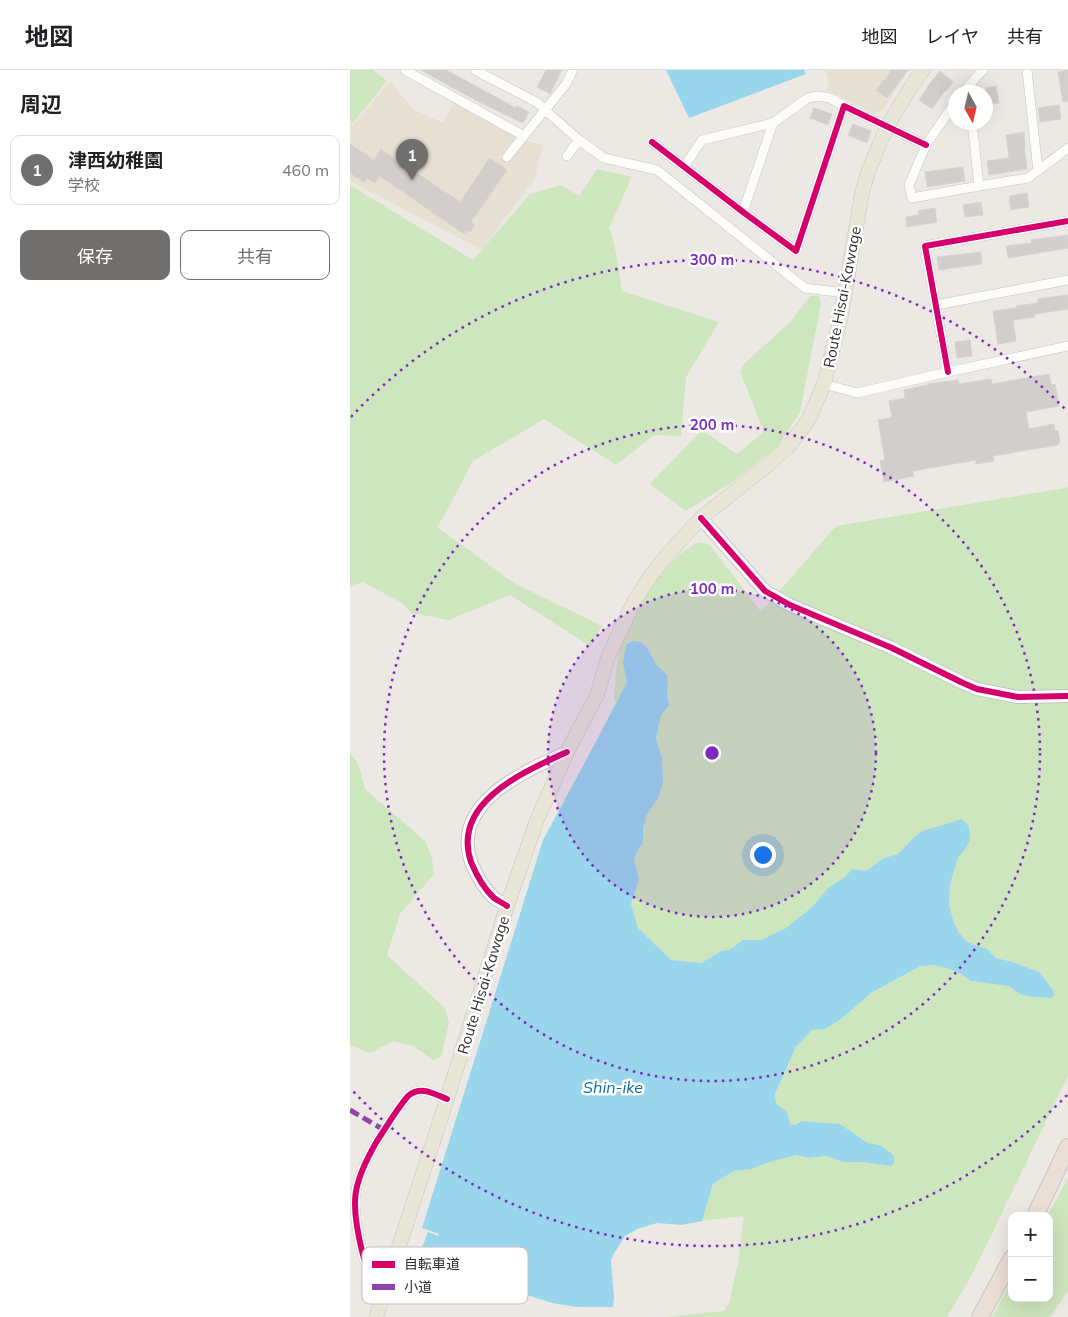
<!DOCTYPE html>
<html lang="ja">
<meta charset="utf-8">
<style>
:root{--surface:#fff;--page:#f6f6f6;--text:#202124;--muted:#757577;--line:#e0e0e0;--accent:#706f6e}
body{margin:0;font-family:Mulish,"Noto Sans JP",sans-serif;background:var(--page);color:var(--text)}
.controls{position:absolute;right:15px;bottom:15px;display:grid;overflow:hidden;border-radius:10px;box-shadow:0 5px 20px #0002}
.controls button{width:45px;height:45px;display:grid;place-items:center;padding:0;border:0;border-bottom:1px solid var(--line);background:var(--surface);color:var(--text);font:25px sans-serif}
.compass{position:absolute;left:598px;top:15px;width:45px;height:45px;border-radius:50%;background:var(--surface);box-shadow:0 5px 20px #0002;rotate:172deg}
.you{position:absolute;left:412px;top:784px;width:18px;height:18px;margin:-12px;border:4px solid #fff;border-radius:50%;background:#1a73e8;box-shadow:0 0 0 8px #1a73e833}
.badge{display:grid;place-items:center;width:32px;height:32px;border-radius:50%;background:var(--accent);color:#fff;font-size:16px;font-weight:700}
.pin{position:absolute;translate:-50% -41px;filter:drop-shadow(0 1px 2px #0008)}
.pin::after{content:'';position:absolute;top:26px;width:18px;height:15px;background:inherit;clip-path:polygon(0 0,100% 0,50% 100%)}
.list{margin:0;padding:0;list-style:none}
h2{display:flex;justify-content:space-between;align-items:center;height:65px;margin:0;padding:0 20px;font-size:21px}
h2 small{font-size:16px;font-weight:400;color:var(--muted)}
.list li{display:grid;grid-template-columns:32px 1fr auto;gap:15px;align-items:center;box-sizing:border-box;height:70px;margin:0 10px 10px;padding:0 10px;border:1px solid var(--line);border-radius:10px}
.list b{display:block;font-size:19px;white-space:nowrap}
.list p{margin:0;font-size:16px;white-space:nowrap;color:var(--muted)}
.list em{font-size:16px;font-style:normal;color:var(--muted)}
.actions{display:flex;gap:10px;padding:15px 20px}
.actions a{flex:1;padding:11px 0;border:1px solid var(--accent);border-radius:10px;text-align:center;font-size:18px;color:var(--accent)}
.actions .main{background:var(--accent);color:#fff}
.map{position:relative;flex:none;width:718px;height:1247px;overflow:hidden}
header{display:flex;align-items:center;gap:30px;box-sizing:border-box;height:70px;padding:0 25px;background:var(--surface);border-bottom:1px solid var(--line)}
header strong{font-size:24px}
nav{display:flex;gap:28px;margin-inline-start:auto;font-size:18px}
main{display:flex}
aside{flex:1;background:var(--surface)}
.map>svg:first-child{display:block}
</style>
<header>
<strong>地図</strong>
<nav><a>地図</a><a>レイヤ</a><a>共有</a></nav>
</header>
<main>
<aside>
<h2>周辺<small></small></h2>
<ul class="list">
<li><span class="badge">1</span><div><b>津西幼稚園</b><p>学校</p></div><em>460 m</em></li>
</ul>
<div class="actions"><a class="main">保存</a><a>共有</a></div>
</aside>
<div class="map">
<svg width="718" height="1247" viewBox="0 0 718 1247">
<rect width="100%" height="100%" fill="#ece8e4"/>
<path fill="#e6e0d3" d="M475 0H559L532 41 525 44 481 22 475 21 479 13Z
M40 12 63 39 93 53 104 33 166 67 150 87 159 92 177 71 193 75 185 108 132 180 0 111V53L3 55Z"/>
<path fill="#cee6be" d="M0 0H23L37 11 3 53 0 51Z
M247 99 282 107 259 158 264 172 272 221 369 252 336 307 331 366 304 365 266 395 194 349 123 391 94 446 87 457 164 513 252 556 240 576 160 525 99 550 62 543 50 532 13 512 0 516V115L123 190 180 124 211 115 229 126Z
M460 226H469L471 234 450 342 428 376 384 411 336 441 300 414 352 360 387 384 414 362 390 301 395 293 440 252Z
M718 416V1006L623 1203 597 1247H315L374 1241 379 1233 388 1193 394 1146 352 1151 363 1114 384 1101 402 1099 416 1093 446 1085 459 1088 477 1086 493 1092H513L540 1096 529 1075 518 1073 490 1054 445 1055 441 1054 439 1051C439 1042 433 1039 426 1033L425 1024 446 977 462 960 475 959 490 950 521 923 559 903 571 896 583 895 597 898 611 904 621 911 658 916 672 925 693 908 689 902 663 892 646 888 637 879 617 872 608 861 604 853 599 835 600 814 608 788 616 778 565 766 548 784 534 788 516 801 502 799 495 807 478 818 462 837 436 858 411 870H393L381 879 371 881 351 893 321 890 288 858 281 834 289 810 284 788 289 778 293 773V757L295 753 296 746 308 728 312 689 306 668 311 645 319 635 317 623 318 609 317 605 306 594 296 576 273 593 277 612 266 632 264 630 267 590 272 568 298 519 313 501 330 484 344 474 350 472 360 475 411 542 486 456 716 418Z
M0 683 8 693 15 719 75 771 82 787 84 804 50 844 37 885 95 938 99 953 91 987 83 990 63 976 43 971 20 983 0 975Z
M718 1108V1221L700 1247H642L662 1210V1228H699V1146H697Z"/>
<path fill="#99d6ec" d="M316 0H454L456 4 339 48Z
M282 571 290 572 296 576 306 594 317 605 318 609 317 623 319 635 311 645 306 668 312 689 313 713 308 728 296 746 295 753 293 757V773L289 778 284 788 289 810 281 834 288 858 321 890 351 893 371 881 381 879 393 870H411L436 858 462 837 478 818 495 807 502 799 516 801 534 788 548 784 565 766 573 761 612 749 619 757 620 770 616 778 608 788 600 814 599 835 604 853 608 861 617 872 637 879 646 888 663 892 689 902 703 920 704 926 701 928 685 927 672 925 658 916 621 911 611 904 597 898 583 895 571 896 521 923 490 950 475 959 462 960 446 977 425 1024 426 1033C433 1039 439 1041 439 1051L441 1054 445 1055 452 1051 490 1054 518 1073 529 1075 540 1082 544 1087V1094L540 1096 513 1092H493L477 1086 459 1088 446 1085 416 1093 402 1099 384 1101 363 1114 352 1151 331 1155 307 1153 287 1159 275 1166 263 1185 261 1191 264 1227 263 1237H227L202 1233 174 1224 95 1193 82 1186V1184L71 1180 78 1162 88 1166 89 1164 72 1158 193 770 242 679 277 612 273 593 276 575Z"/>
<path fill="#d1cecb" stroke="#d7d4d0" d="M71 0H96L166 38 167 36 179 42 173 53 125 30Z
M196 0H212L200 24 187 17Z
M542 0H558L537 28 526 20Z
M718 0V31L713 32 708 2Z
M590 1 603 12 595 22 594 21 582 39 569 30 580 13Z
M646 16 649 33 636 35V18Z
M709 35 711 49 690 52 688 38Z
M464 38 482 44 478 55 460 48Z
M503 54 521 61 517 73 498 65Z
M674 62 675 76H674L677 99 639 105 637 91 659 88 656 65Z
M0 74 24 90 31 79 110 132 140 88 157 100 121 152 125 155 120 162 117 160 114 164 30 106 25 113 17 108 14 112 0 103Z
M613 97 615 111 577 117 575 102Z
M677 123 679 137 661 140 659 126Z
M631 132 633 145 615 147 613 135Z
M585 138 587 152 557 157 556 147 569 145 568 141Z
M718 165V178L658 188 656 176 682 173 681 170Z
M631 182 632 194 589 200 587 187Z
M718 225V239L685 244V247L663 250 666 271 648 274 643 241 666 238V236L688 233V229Z
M620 270 622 286 607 288 605 272Z
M699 304 701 315 705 314 709 336 676 342 679 359 704 354 705 361 708 360 710 373H708V375L643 386 644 391 626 394V390L563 401 564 406 534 412 530 391 535 390 528 350 542 348 539 331 555 328 554 320 578 315V314L608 310 609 314 641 309 642 314Z"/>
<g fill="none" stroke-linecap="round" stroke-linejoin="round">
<defs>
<path id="street" d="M55 0 174 66
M125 0 188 33 195 40 157 87
M223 0 216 14 195 40 229 70 254 88 307 100 455 218 495 223
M677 0 688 101
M613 22 633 0
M606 31 576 75 559 115 562 128 629 116 678 108 718 78
M622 52 629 116
M302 72 393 142 446 181 494 36 576 75
M217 86 229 70
M334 97 352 70 423 53 458 28 468 26 480 28 494 36
M393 142 423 53
M586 235 718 210
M598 302 575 176 718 151
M474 314 507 323 598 302 718 276
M36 1218C18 1208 17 1199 12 1181 0 1132 2 1114 27 1071 37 1056 46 1040 58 1026 71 1015 84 1024 97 1029"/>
<path id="secondary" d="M351 448 415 521 440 535 542 578 613 613 627 619 668 627 718 626
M157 836C153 833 148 831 144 828 134 819 126 804 121 792 101 732 174 702 217 682"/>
<path id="primary" d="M26 1247 97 1029 157 836 187 750 217 682 247 625 258 587 280 540 288 525 301 505 319 483 351 448 419 394 440 375 459 349 474 314 491 246 512 123 518 102 532 68 541 50 559 20 573 0"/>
<path id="highway" d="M685 1146 718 1077
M630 1247 662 1188"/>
</defs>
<use href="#street" stroke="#c5c4c5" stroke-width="10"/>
<use href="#secondary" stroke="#c5c4c5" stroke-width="14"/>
<use href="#primary" stroke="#c6c5c4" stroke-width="15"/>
<use href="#highway" stroke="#c6c5c4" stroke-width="18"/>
<use href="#street" stroke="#fcfcfb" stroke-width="9"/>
<use href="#secondary" stroke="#fcfcfb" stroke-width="12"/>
<use href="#primary" stroke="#e8e4d6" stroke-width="14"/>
<use href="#highway" stroke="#eadfd6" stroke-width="16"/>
<path stroke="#8e44ad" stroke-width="5" stroke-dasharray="10 5" stroke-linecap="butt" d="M0 1040 34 1060"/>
<defs>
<path id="cycleway" d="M302 72 393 142 446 181 494 36 576 75
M598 302 575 176 718 151
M351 448 415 521 440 535 542 578 613 613 627 619 668 627 718 626
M157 836C153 833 148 831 144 828 134 819 126 804 121 792 101 732 174 702 217 682
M36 1218C18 1208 17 1199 12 1181 0 1132 2 1114 27 1071 37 1056 46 1040 58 1026 71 1015 84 1024 97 1029"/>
</defs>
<use href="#cycleway" stroke="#fff" stroke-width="9"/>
<use href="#cycleway" stroke="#d6006c" stroke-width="6"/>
</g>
<circle cx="362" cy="683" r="164" fill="#7b2cbf" fill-opacity=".12"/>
<g fill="none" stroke="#7b2cbf" stroke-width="2.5" stroke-dasharray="2.5 5">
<circle cx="362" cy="683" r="164"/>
<circle cx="362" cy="683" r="328"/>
<path d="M717 1025A493 493 0 0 1 1 1019M1 347A493 493 0 0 1 717 341"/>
</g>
<g text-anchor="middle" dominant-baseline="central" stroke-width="5" stroke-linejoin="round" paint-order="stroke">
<g font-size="15" fill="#2e2e2e" stroke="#fff">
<text transform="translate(492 227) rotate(-79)">Route Hisai-Kawage</text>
<text transform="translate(133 915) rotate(-73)">Route Hisai-Kawage</text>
</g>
<g font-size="16" font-style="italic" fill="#0d6fa3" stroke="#fff">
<text x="263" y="1017">Shin-ike</text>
</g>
</g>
<rect x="12" y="1177" width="166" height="57" rx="8" fill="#fff" stroke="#c0c0c0" stroke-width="1"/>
<rect x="22" y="1191" width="23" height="7" fill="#d6006c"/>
<rect x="22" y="1214" width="23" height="6" fill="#8e44ad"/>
<g font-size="14" fill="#2e2e2e">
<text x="54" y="1199">自転車道</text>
<text x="54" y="1222">小道</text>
</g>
<circle cx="362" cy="683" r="8" fill="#7b2cbf" stroke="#fff" stroke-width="2.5"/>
<g font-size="15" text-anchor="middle" font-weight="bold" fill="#7b2cbf" stroke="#fff" stroke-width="5" stroke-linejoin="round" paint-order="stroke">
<text x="362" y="195">300 m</text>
<text x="362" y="360">200 m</text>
<text x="362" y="524">100 m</text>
</g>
</svg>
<div class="controls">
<button>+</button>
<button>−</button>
</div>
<svg class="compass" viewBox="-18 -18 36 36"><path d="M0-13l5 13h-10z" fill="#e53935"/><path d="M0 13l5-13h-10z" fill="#757577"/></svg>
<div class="you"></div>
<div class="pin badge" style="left:62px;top:110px">1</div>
</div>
</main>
